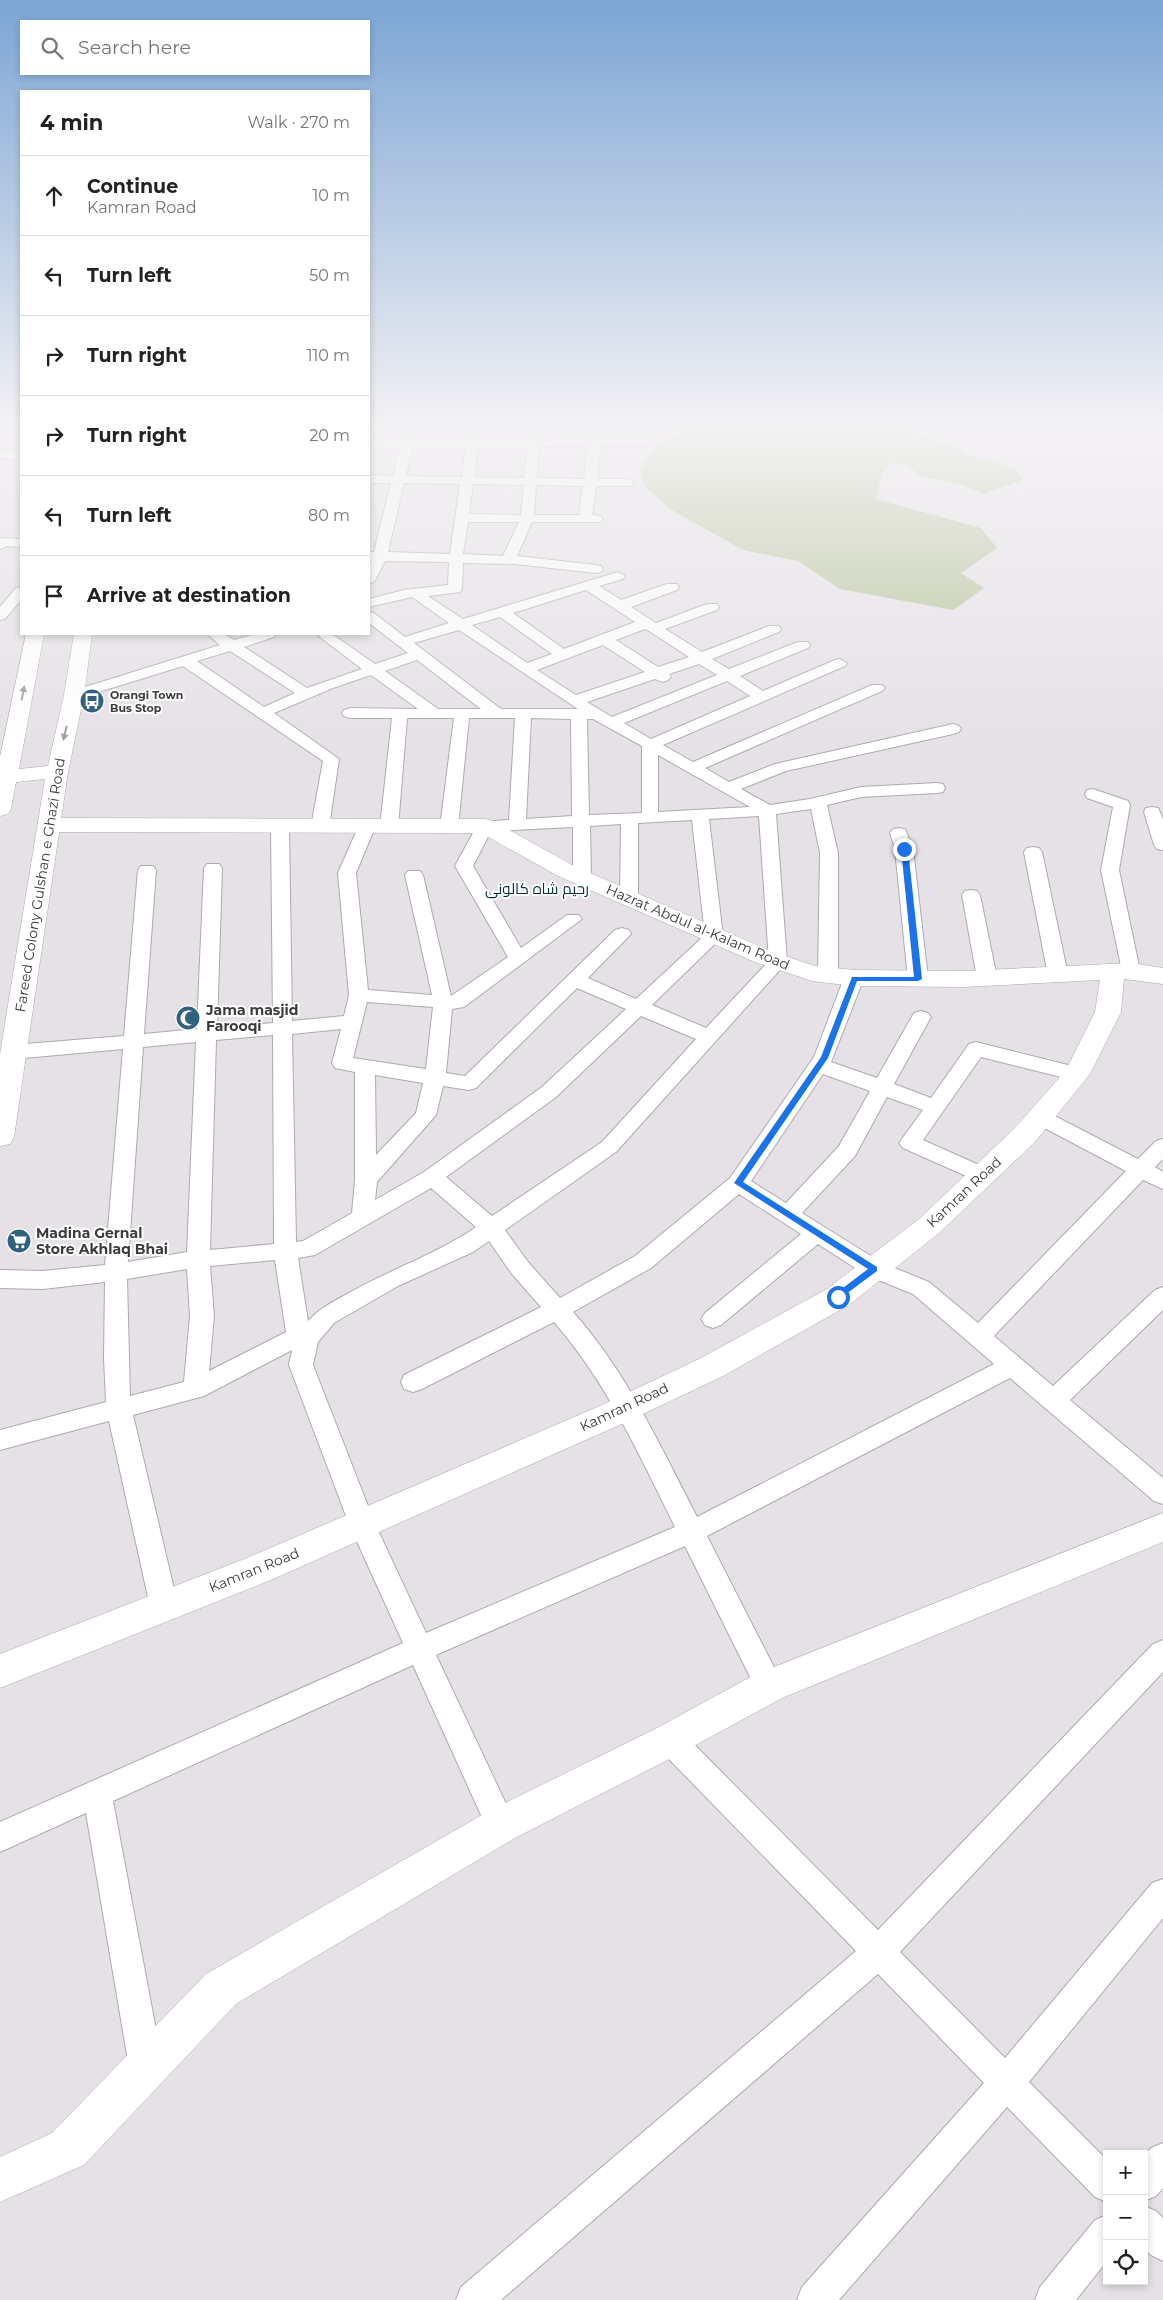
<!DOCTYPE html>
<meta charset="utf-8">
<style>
:root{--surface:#fff;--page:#f6f6f6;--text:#222;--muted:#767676;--line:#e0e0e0}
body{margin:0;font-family:Montserrat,Cairo,sans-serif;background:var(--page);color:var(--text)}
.controls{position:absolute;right:15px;bottom:15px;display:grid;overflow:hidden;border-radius:0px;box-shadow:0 2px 8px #0003}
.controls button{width:45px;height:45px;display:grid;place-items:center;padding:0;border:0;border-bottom:1px solid var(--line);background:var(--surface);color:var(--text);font:25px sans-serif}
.stop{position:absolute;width:15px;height:15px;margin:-11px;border:4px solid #1a73e8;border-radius:50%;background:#fff}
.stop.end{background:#1a73e8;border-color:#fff;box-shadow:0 1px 5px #0008}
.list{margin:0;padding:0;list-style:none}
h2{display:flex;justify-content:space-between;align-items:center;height:65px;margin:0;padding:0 20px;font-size:21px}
h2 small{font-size:16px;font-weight:400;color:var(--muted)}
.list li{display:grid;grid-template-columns:32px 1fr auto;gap:15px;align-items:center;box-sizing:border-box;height:80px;padding:0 20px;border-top:1px solid var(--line)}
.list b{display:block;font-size:19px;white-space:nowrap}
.list p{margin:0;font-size:16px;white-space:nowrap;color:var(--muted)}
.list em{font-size:16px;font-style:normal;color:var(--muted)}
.icon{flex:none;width:28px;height:28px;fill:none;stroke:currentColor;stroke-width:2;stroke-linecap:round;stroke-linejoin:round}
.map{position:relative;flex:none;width:1163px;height:2300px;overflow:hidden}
.search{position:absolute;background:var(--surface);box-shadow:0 2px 8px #0003;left:20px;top:20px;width:350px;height:55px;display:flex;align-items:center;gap:12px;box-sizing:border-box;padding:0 18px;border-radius:0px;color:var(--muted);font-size:19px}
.panel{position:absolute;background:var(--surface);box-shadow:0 2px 8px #0003;left:20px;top:90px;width:350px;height:545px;border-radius:0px}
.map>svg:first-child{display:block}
</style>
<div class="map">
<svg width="1163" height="2300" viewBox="0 0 1163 2300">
<rect width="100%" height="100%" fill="#e6e1e7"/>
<path fill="#b4c296" d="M687 428H902L916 434 954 445 966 455 989 460 1016 470 1022 480 983 494 963 485 920 476 908 465 890 462 882 474 876 499 981 528 997 548 961 573 984 588 953 610 840 589 798 561 743 550 670 509 644 486 640 469 652 450Z"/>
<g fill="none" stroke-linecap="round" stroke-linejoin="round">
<defs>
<path id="minor" d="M405 428H417L414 440H467L469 428H481L479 440H528L529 428H541L540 440 647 436 653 440 647 444 601 445 597 479H628L632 480 634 483 632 486H596L592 515 601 516 603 519 601 522H532L517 556 596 565 601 566 603 569 601 572 596 573 515 564 463 563 462 589 460 592 428 596 463 619 618 572 625 576 623 579 599 586 621 600 667 584H677L679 587 677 590 631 607 656 623 707 604H717L719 607 717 610 665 629 702 652 769 626H779L781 629 779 632 712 659 729 669 798 642H808L810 645 808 648 740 676 763 691 835 660 840 659 847 663 845 666 663 745 693 762 872 685H882L885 688 882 691 705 768 729 782 775 764 953 724 959 726 961 729 959 732 953 734 786 771 741 789 770 805 810 799 861 787 937 783 943 784 945 788 943 792 937 793 861 797 827 805 838 853V975L835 979 828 981 821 979 818 975 820 853 811 809 776 814 787 962 616 1152 505 1230 528 1262 560 1298 635 1256 730 1178 814 1057 844 978 847 974 854 972 861 974 864 978 831 1062 877 1078 914 1013 921 1011 928 1013 931 1017 894 1084 931 1098 969 1044 976 1042 1084 1069 1087 1074 1084 1079 1077 1081 981 1057 923 1140 990 1170 993 1175 990 1180 982 1183 903 1148 899 1143 923 1110 887 1097 855 1156 802 1213 882 1263 929 1282 978 1323 1126 1171 1033 1122 1030 1117 1033 1112 1040 1110 1047 1112 1138 1159 1156 1141 1163 1139V1159L1155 1167 1163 1172V1189L1143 1180 994 1336 1053 1386 1155 1290 1163 1287V1310L1070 1400 1163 1478V1504L1154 1501 1010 1378 707 1536 779 1677 783 1686 779 1695 769 1699 759 1695 685 1546 436 1655 516 1825 512 1835 501 1840 490 1835 413 1665 113 1801 163 2067 158 2079 146 2084 134 2079 129 2067 86 1813 0 1852V1822L403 1643 349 1524 289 1365 292 1350 204 1396 133 1415 178 1606 174 1614 164 1618 154 1614 150 1606 109 1421 0 1450V1430L106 1402 104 1358 105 1282 43 1289 0 1288V1270L43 1271 105 1265 123 1049 13 1059 6 1057 3 1052 6 1047 13 1045 124 1036 138 870 141 866H153L156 870 144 1034 197 1029 204 868 207 864H219L222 868 217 1028 273 1023 271 826 274 822H286L289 826 292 1021 344 1016 349 995 338 873 360 823H372L375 827 356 873 368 990 432 995 405 875 408 871H420L423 875 451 996 508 957 455 866 479 822 509 820 515 718H469L458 827 455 831H443L440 827 454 718H407L398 827 395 831H383L380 827 392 718H350L344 716 342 713 344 710 350 708 418 709 371 675 333 688 274 713 339 759 329 827 326 831H314L311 827 323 761 183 666 79 698H69L66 695 69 692 220 645 207 634H224L234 640 255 634H276L274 637 244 647 307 688 362 669 316 634H332L375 664 408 653 369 623V612L374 613 405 637 449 623 412 597 369 607V599L404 590 448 585 449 562 385 561 374 582 369 583V565L371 560H369V552H374L391 483H369V475L393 476 400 448H369V440H402ZM588 446 584 479 537 478 539 447ZM412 448H466L462 477 406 476ZM478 448H527L524 478 474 477ZM404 483 460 484 450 554 388 552ZM473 484 524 485 521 515 469 514ZM536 485 583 486 579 515H534ZM468 522H519L503 556 463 554ZM586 590 635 622 564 649 513 613ZM500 617 552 654 527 663 472 625ZM645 629 649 631 689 657 658 667 616 640ZM459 630 578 709H501L414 643ZM603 645 645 672 576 695 537 670ZM230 651 295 693 264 707 197 661ZM417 660 481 709H438L385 671ZM699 664 717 675 612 717 587 702 655 679 663 682 668 680 671 677 669 674ZM727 681 750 696 651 739 624 723ZM531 718 571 719 572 816 526 819ZM587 719H593L642 746V813L589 815ZM658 755 750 807 658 812ZM759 816 769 961 706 1028 652 1005 723 936 709 819ZM692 820 705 935 636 999 588 978 631 934 629 930 622 928 615 930 465 1076 446 1073 452 1009 464 1007 582 919 579 915H567L521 948 473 866 491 831 573 827V878L576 882H588L591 878 590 826 621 824 620 899 623 903H635L638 899V823ZM577 988 626 1009 542 1087 424 1172 375 1200 377 1182 436 1115 443 1086 469 1090 476 1088ZM367 1002 433 1007 426 1069 353 1058ZM641 1016 696 1039 602 1142 492 1216 446 1177 556 1097ZM341 1029 332 1063 335 1068 355 1072V1180L352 1213 303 1241 296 1242 292 1034ZM273 1035 274 1244 210 1250 216 1040ZM196 1042 187 1252 128 1262 143 1047ZM823 1074 870 1091 839 1146 786 1203 751 1181ZM375 1075 423 1083 416 1113 376 1155ZM431 1188 476 1227C437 1254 391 1269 349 1293 334 1301 320 1308 308 1321L298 1258 315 1255ZM739 1194 801 1234 705 1313 701 1319 705 1325 713 1328 721 1325 818 1244 866 1275 913 1294 994 1364 697 1517C661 1447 626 1371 573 1312L651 1268ZM489 1241 512 1274 541 1307 404 1375 401 1382 404 1389 413 1392 422 1389 554 1322C606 1381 640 1456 675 1527L426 1633 375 1524 313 1365 318 1342 334 1323 398 1286 473 1252ZM275 1260 286 1332 209 1371 214 1316 210 1266ZM187 1269 190 1316 184 1382 130 1396 127 1279Z
M0 450 21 451V459L0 458Z
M4 538 21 539V547L7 546 0 549V539Z
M21 587V600L5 619 0 620V607L16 588Z
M1093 789 1128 801 1130 805 1119 870 1140 971 1138 975 1131 977 1124 975 1122 971 1101 870 1113 807 1087 798 1085 794 1087 790Z
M1152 807 1158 808 1163 819V850L1157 849 1154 845 1144 812 1146 808Z
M899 828 905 829 913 849 928 979 925 983 918 985 911 983 908 979 895 849 890 833 893 829Z
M1033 847 1039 848 1042 852 1068 975 1065 979 1058 981 1051 979 1048 975 1024 852 1027 848Z
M971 890 977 891 980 895 997 978 994 982 987 984 980 982 977 978 962 895 965 891Z
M1163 1640V1672L900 1952 1005 2058 1152 1883 1163 1879V1918L1029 2082 1107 2160V2202L1095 2197 1007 2107 839 2300H797L802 2287 984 2083 878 1974 501 2300H456L461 2287 856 1951 660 1750 656 1740 660 1730 670 1726 680 1730 878 1930 1153 1644Z
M1163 2143V2188L1156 2196 1144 2201V2156L1151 2148Z
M1144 2206 1156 2211 1163 2218V2261L1151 2255 1144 2249Z
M1107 2215V2261L1076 2300H1035L1040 2287 1095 2220Z"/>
<path id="tertiary" d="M49 818 485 819 493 821 574 866 773 952 815 966 854 970 964 971 1131 963 1163 968V984L1124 979 1121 1012 1090 1074 1035 1142 939 1233 849 1305 723 1376 624 1423 271 1580 0 1688V1654L247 1558 602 1405 701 1358 827 1289 919 1219 1015 1128 1066 1070 1095 1012 1100 980 964 987 854 986 812 981 755 962 558 876 481 833 49 832 41 830 38 825 41 820Z
M1163 1513V1542L782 1698 683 1752 515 1838 236 2004 84 2165 0 2202V2157L52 2133 206 1974 487 1812 657 1728 756 1674Z"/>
<path id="primary" d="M26 634H44L19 769 48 766 64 695 74 634H92L84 695 68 772 14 1137 10 1144 0 1146V1054L45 779 16 782 11 809 8 814 0 816V757Z"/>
</defs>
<use href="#minor" stroke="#aea9af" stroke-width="2"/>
<use href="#tertiary" stroke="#aea9af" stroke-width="1"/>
<use href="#primary" stroke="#aea9af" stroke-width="1"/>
<use href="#minor" fill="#fff" fill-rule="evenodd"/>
<use href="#tertiary" fill="#fff" fill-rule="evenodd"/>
<use href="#primary" fill="#fff" fill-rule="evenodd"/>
</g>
<defs><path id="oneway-solid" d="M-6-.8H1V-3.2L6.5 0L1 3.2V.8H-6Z" transform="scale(1.25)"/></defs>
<g fill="#9d9c9e">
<use href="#oneway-solid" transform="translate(23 693) rotate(-79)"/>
<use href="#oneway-solid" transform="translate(65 733) rotate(104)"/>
</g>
<linearGradient id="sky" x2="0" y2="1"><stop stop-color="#7ca5d5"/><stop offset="0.57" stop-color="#f4f2f4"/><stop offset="1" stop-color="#f4f2f4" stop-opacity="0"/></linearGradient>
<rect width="1163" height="750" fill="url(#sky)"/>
<path fill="#1a73e8" d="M904 847 908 849 922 979 918 981H857L828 1058 743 1182 877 1267V1271L838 1300 834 1297 835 1294 868 1269 734 1183 821 1057 852 977H914L901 849Z"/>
<defs>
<symbol id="bus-disc" viewBox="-11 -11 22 22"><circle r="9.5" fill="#30617f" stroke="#fff"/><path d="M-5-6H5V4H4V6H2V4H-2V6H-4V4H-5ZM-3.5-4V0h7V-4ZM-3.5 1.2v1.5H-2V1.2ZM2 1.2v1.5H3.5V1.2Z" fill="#fff"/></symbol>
<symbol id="mosque-disc" viewBox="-11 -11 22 22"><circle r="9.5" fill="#30617f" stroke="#fff"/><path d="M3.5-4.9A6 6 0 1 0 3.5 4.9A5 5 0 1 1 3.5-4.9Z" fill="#fff"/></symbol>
<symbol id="supermarket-disc" viewBox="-11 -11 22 22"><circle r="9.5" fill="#30617f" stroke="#fff"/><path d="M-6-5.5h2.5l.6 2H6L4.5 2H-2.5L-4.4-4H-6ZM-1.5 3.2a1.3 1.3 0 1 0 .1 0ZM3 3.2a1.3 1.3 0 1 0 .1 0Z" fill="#fff"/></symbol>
</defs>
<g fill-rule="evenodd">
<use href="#bus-disc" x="78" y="687" width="28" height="28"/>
<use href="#mosque-disc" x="174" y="1004" width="28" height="28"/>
<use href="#supermarket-disc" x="5" y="1227" width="28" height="28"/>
</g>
<g text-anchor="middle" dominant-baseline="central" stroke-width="4" stroke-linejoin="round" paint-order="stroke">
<g font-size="11" font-weight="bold" fill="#3b3a3c" stroke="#fff" text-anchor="start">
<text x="110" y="695">Orangi Town<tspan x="110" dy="13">Bus Stop</tspan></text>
</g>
<g font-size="14" fill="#3b3a3c" stroke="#fff">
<text transform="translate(40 885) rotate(-81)">Fareed Colony Gulshan e Ghazi Road</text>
<text transform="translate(698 927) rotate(23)">Hazrat Abdul al-Kalam Road</text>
<text transform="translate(964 1192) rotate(-43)">Kamran Road</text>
<text transform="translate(624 1407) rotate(-25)">Kamran Road</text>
<text transform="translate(254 1570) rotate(-22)">Kamran Road</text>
</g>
<g font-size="14" font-weight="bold" fill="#3b3a3c" stroke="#fff" text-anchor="start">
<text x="206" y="1010">Jama masjid<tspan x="206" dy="16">Farooqi</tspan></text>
<text x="36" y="1233">Madina Gernal<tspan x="36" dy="16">Store Akhlaq Bhai</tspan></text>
</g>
<g font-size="15" fill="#042e44" stroke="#fff">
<text x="537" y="888">رحیم شاہ کالونی</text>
</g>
</g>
</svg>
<div class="controls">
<button>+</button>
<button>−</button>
<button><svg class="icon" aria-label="locate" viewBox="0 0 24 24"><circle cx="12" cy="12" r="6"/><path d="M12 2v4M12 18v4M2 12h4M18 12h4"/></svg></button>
</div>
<div class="stop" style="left:838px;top:1297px"></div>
<div class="stop end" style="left:904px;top:849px"></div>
<div class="search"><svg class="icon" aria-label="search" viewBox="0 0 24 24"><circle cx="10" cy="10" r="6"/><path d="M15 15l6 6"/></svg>Search here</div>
<section class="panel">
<h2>4 min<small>Walk · 270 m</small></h2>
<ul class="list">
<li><svg class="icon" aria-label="ahead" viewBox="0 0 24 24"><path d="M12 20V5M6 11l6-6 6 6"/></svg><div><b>Continue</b><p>Kamran Road</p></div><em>10 m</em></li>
<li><svg class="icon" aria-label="left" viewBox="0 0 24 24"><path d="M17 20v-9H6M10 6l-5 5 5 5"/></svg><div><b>Turn left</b></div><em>50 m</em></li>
<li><svg class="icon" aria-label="right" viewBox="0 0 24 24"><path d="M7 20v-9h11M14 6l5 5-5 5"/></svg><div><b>Turn right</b></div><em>110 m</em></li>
<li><svg class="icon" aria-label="right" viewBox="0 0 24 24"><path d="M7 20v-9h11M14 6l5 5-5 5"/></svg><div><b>Turn right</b></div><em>20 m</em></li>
<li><svg class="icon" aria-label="left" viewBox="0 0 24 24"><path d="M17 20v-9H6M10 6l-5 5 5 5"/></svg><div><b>Turn left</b></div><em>80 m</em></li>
<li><svg class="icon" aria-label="arrive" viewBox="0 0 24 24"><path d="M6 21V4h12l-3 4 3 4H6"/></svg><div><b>Arrive at destination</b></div></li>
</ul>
</section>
</div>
